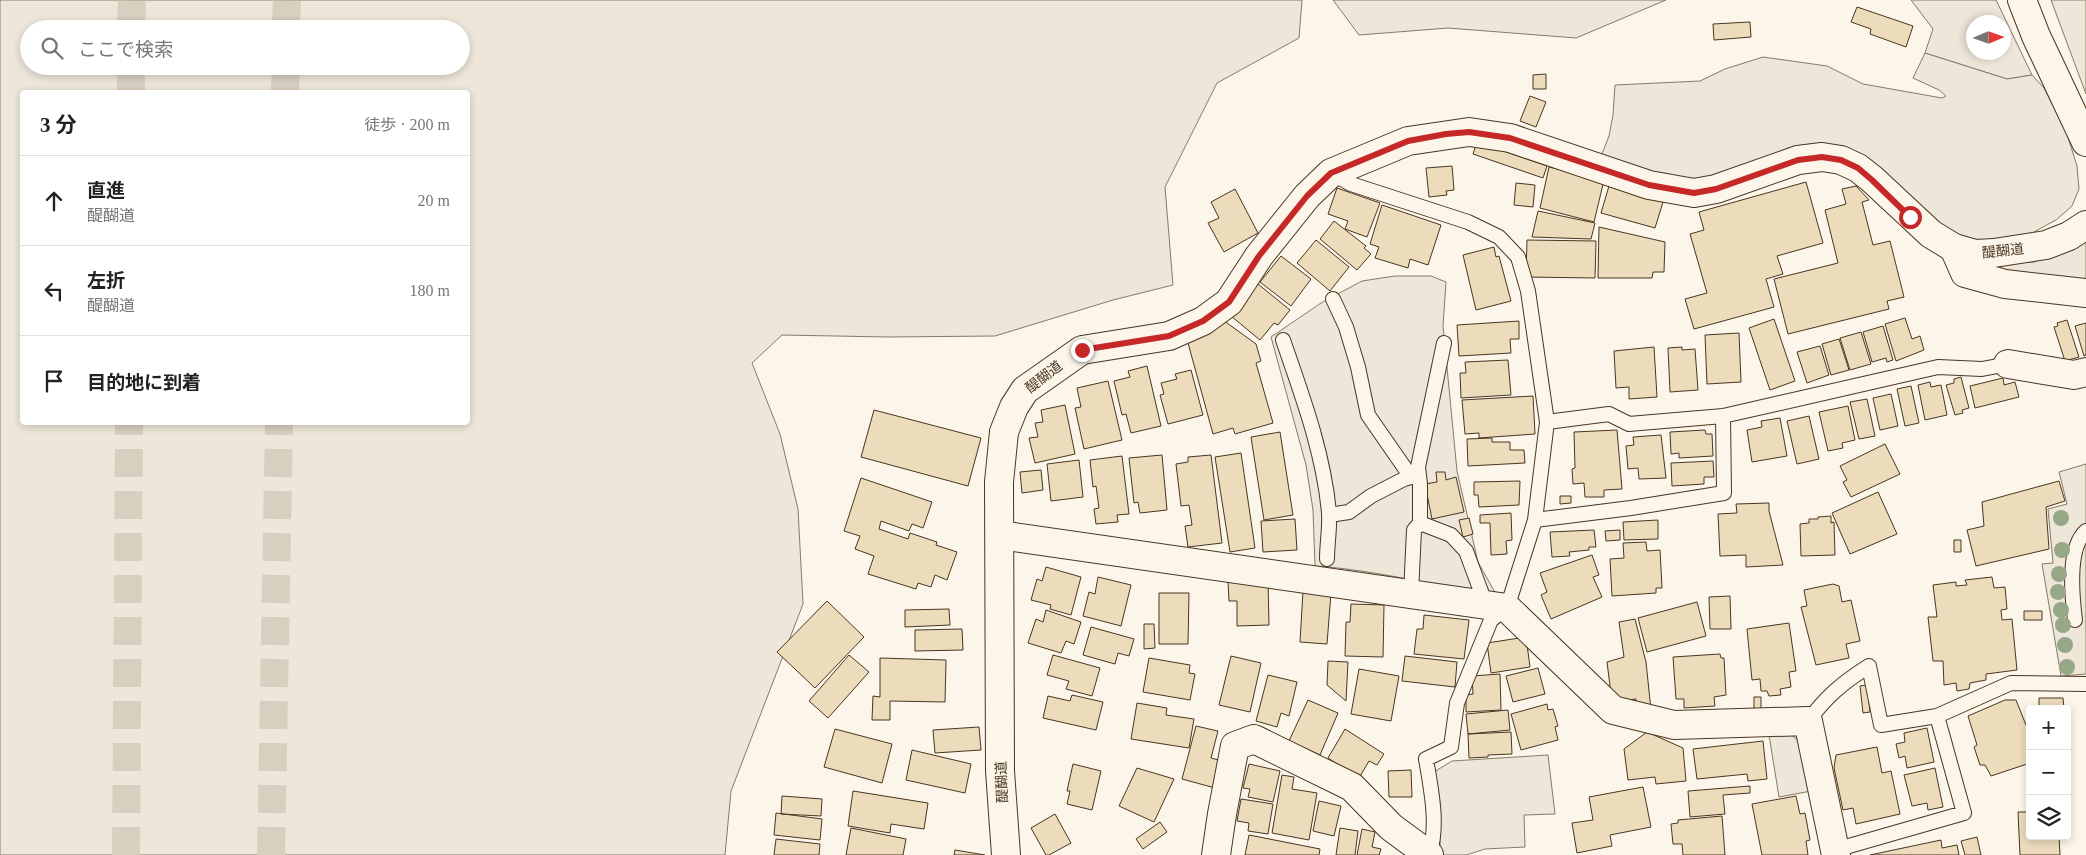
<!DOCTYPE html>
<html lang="ja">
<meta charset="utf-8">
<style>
:root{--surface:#fff;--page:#f2f2f2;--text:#222;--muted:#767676;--line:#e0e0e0}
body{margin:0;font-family:"Times New Roman","Noto Sans JP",serif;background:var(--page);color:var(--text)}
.controls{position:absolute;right:15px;bottom:15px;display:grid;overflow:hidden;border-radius:5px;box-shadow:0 2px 8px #0003}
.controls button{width:45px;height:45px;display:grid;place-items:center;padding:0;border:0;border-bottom:1px solid var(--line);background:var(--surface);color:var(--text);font:25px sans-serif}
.compass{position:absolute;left:1966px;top:15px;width:45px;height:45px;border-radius:50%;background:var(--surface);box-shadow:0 2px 8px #0003;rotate:88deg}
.stop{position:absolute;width:15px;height:15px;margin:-11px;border:4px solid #c62828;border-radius:50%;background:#fff}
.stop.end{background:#c62828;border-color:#fff;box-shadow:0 1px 5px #0008}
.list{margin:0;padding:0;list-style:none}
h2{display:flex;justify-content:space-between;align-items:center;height:65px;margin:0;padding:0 20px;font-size:21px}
h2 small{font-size:16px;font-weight:400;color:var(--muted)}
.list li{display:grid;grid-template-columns:32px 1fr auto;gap:15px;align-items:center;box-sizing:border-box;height:90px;padding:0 20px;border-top:1px solid var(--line)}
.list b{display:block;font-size:19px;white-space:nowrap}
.list p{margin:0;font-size:16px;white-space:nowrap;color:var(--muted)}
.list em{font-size:16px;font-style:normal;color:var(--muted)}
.icon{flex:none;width:28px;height:28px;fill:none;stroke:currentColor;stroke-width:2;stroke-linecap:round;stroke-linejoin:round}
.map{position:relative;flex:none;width:2086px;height:855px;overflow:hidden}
.search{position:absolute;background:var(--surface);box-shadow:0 2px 8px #0003;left:20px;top:20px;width:450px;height:55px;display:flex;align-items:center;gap:12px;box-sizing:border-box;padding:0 18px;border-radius:28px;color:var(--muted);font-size:19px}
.panel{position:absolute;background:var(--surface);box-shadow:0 2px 8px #0003;left:20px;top:90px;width:450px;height:335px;border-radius:5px}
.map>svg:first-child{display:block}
</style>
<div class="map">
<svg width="2086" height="855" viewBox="0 0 2086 855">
<rect width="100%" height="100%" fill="#fbf6e9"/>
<path fill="#ede6d9" stroke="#887966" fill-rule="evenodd" d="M0 0H1302L1299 38 1217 83 1165 187 1173 285 1113 300 995 336 888 337 782 335 752 363 780 434 798 509 803 604 731 791 725 855H0ZM29 29H461V66H29ZM22 92H468V422H22Z
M1333 0H1666L1576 38 1448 28 1359 35Z
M1911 0H1996L2032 75 2007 79 1925 53 1933 29ZM1974 22H2004V52H1974Z
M2051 0H2086V94Z
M2086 232V284L2003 270 1982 264 2034 262 2058 253Z
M1395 276H1431L1446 282 1443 326 1457 471 1478 562 1497 596C1436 586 1377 570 1315 566L1313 510 1306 465 1271 337 1321 303 1362 281Z
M2086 464V674L2061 676 2042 564 2053 563 2048 509 2067 504 2059 472Z"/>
<path fill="#ede7d9" stroke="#887966" d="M1925 53 2007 79 2032 75 2044 88 2066 131 2077 166 2079 189 2072 206 2056 220 2032 233 2000 240H1956L1815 145 1788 148 1744 166 1694 183 1600 159 1609 136 1613 115 1615 85 1700 81 1725 69 1763 57 1827 66 1863 84 1942 98 1946 96 1939 90 1913 78Z
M1788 732 1803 745 1811 791 1779 797 1769 735Z
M1548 755 1555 814 1524 815 1525 847 1485 849 1466 855H1441L1434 772 1452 761Z"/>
<path fill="#ecdcbc" stroke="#4a3520" d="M1857 7 1913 26 1906 47 1870 34 1871 29 1851 22Z
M1750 22 1751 37 1714 40 1713 24Z
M1546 74V89H1533V75Z
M1530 96 1546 102 1536 127 1520 121Z
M1477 142 1547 166 1543 178 1473 154Z
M1452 166 1454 190 1446 191 1447 195 1429 197 1426 168Z
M1549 167 1604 180 1594 222 1540 208Z
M1806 182 1823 243 1777 256 1783 274 1766 279 1774 307 1694 329 1685 299 1707 293 1690 234 1704 230 1699 212Z
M1516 183 1535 185 1533 207 1514 205Z
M1609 186 1663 202 1655 228 1601 213Z
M1856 186 1869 200 1862 202 1873 245 1890 241 1904 297 1887 301 1889 309 1788 334 1774 279 1838 263 1825 210 1846 204 1842 189Z
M1337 188 1380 203 1367 237 1345 229 1348 221 1328 214Z
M1235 189 1258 233 1224 252 1208 223 1219 218 1211 202Z
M1382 205 1441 225 1428 265 1410 259 1408 268 1375 258 1379 247 1370 244Z
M1538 211 1595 223 1591 239 1532 237Z
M1334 221 1366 246 1364 248 1371 254 1357 270 1320 239Z
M1599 227 1665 242 1664 272H1653L1652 278H1598Z
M1316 240 1349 267 1330 291 1297 263Z
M1527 240 1596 241 1595 278 1526 277Z
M1494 247 1496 257 1499 256 1511 301 1476 310 1463 255Z
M1281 256 1311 279 1291 306 1260 282Z
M1258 284 1290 310 1278 325 1274 323 1260 340 1231 316Z
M1905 318 1912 339 1920 336 1924 350 1896 361 1885 324Z
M1774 319 1795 381 1770 390 1749 328Z
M1223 320 1256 344 1261 361 1256 363 1273 423 1235 434 1233 428 1213 434 1188 343Z
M2067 320 2079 357 2065 361 2054 327 2058 326 2057 323Z
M1519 321V339H1510L1511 353 1459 356 1457 325Z
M2086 323V355L2084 356 2075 326Z
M1883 326 1893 360 1887 362 1886 358 1872 362 1863 332Z
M1861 332 1871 364 1850 370 1840 338Z
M1739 333 1741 382 1707 384 1705 335Z
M1839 339 1849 370 1831 375 1822 344Z
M1820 346 1829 375 1807 383 1797 352Z
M1654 347 1657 397 1629 399V387L1616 388 1614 351Z
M1682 347V350L1695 349 1698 390 1670 392 1668 348Z
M1508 360 1511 395 1461 398 1460 373H1466L1465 362Z
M1147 366 1161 426 1131 433 1126 414 1122 415 1114 381 1130 377 1128 371Z
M1191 370 1203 415 1168 424 1160 395 1164 394 1161 383 1177 379 1175 374Z
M1961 377 1969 408 1962 410 1963 413 1955 415 1946 385 1954 383V379Z
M2003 378 2004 385 2015 382 2019 397 1975 408 1970 386Z
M1108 381 1122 440 1084 449 1075 408 1081 407 1077 388Z
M1930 382 1931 387 1941 385 1947 415 1925 420 1918 385Z
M1911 386 1919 423 1905 426 1897 389Z
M1891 394 1898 426 1880 430 1873 398Z
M1533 396 1535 434 1479 438V433L1465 434 1462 400Z
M1867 399 1875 436 1859 439 1850 402Z
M1065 405 1075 454 1035 463 1029 438 1038 437 1035 423 1043 422 1041 410Z
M1848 406 1855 440 1842 443 1843 448 1828 451 1819 412Z
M874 410 981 438 968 486 861 457Z
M1809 416 1819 459 1797 464 1787 421Z
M1780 418 1787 456 1752 462 1747 430 1762 427 1761 421Z
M1617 430 1622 489 1604 490V497H1585L1584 483 1573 484 1572 469 1575 468 1574 432Z
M1705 430 1706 434H1712L1713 456 1679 458V453L1671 454 1670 432Z
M1280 432 1293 515 1264 520 1251 437Z
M1661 435 1666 478 1639 479 1638 468 1628 469 1626 446 1634 445 1633 437Z
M1492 438V442H1510V450H1524L1525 463 1468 466 1467 439Z
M1885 444 1900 474 1851 497 1843 482 1847 480 1840 466Z
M1241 453 1255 548 1230 552 1215 457Z
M1162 455 1167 510 1140 513 1138 502 1134 503 1129 458Z
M1211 455 1222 543 1188 547 1185 526 1192 525 1189 505 1181 506 1176 464 1188 462V457Z
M1122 456 1129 514 1117 515 1118 522 1096 524 1094 509 1099 508 1096 486 1093 487 1090 460Z
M1079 460 1083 497 1051 501 1047 464Z
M1713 461 1714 477H1704V484L1672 486 1671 463Z
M1041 470 1043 490 1022 493 1020 472Z
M1436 472H1445L1446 480 1456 477 1464 512 1432 519 1425 484 1437 482Z
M861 478 932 502 923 528 912 524 909 531 881 521 879 529 908 539 910 533 937 542 936 545 957 552 947 580 935 575 931 587 918 583 916 589 868 574 874 556 855 549 860 536 844 531Z
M1520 481 1519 505 1479 507 1478 495H1474V482Z
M2059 481 2065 501 2046 507 2049 549 1976 566 1967 530 1984 526 1982 502Z
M1878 492 1897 534 1850 554 1832 513Z
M1560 496H1571V503L1560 504Z
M1769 503V511L1783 565 1746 567V555L1720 556 1718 514 1737 513 1736 504Z
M1511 513 1512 540 1506 541 1507 554 1491 555 1490 523H1480V515Z
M1831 516V523L1834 522 1835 555 1801 556 1800 524 1809 523V519H1818V517Z
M1469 518 1473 534 1463 537 1459 520Z
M1295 519 1297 550 1263 552 1261 521Z
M1658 520V539L1624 540 1623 522Z
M1594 530 1596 547H1589V550L1569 552 1570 556 1552 557 1550 532Z
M1620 530V540L1606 541 1605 531Z
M1954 540H1961V552H1954Z
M1646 542 1647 551 1660 550 1662 588H1656V593L1612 596 1610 559 1624 558 1623 543Z
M1592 555 1599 575 1593 577 1602 597 1551 619 1541 595 1547 592 1540 573Z
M1046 567 1081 577 1071 615 1050 609 1051 605 1031 600 1037 579 1042 581Z
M1098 577 1131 585 1121 626 1083 616 1089 592 1095 594Z
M1992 577 1994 588 2005 587 2007 609 2001 610 2002 620 2012 619 2017 670 1986 674V680L1970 683 1969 689 1957 691 1956 683 1944 685 1943 661H1933L1928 617H1937L1933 585 1956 582V586L1967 585 1965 580Z
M1228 582H1268L1269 625 1237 626V601H1229Z
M1833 584 1839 586 1842 602 1851 600 1860 641 1846 644 1849 658 1816 665 1801 607 1807 606 1804 590Z
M1303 591 1331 593 1327 644 1300 642Z
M1159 593H1189L1188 644H1159Z
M1730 596 1731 629H1710L1709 597Z
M827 601 864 637 815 688 777 652Z
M1697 602 1706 636 1647 652 1638 618Z
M1351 604 1384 605 1383 657 1345 656 1346 622H1350Z
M949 609 950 625 905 627V610Z
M1046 610 1081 622 1074 644 1066 641 1061 653 1028 643 1036 619 1043 622Z
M2024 611H2042V620H2024Z
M1424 615 1469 620 1464 659 1414 654 1417 629H1423Z
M1635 619 1646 662 1651 710 1636 707V699L1621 701 1611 694 1607 662 1624 657 1619 622Z
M1789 623 1796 671 1789 672 1791 687 1780 689 1781 695 1769 696 1767 691H1761L1760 679 1752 680 1747 629Z
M1144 624H1154L1155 648 1144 649Z
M1091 627 1134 639 1129 656 1118 653 1115 664 1083 655Z
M962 629 963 650 915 651V630Z
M1526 637 1530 667 1491 673 1487 643Z
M1720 654 1721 658H1724L1726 695 1714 697 1715 706 1684 708V699H1676L1673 657Z
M849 655 869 672 828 718 809 701Z
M1053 655 1100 668 1092 696 1066 689 1069 681 1047 675Z
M1231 656 1261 663 1250 712 1219 705Z
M1405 656 1457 662 1455 687 1402 681Z
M880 658 946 660 945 702 890 701V720H872L873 696 880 697Z
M1149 658 1190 665 1189 673 1195 674 1190 700 1143 692Z
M1328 661 1348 662 1346 701 1327 685Z
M1538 668 1545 694 1513 702 1506 676Z
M1359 669 1399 676 1391 721 1351 714Z
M1500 674 1501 710 1466 712V695L1473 694 1472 676Z
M1268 675 1297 682 1289 716 1281 713 1277 727 1256 721Z
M1867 685 1870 712 1863 713 1860 686Z
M1072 695 1103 702 1096 730 1043 718 1048 696 1070 701Z
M1754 697H1761V711H1754Z
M2039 698H2063L2064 709H2039Z
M1308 700 1338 713 1320 755 1289 741Z
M2005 700H2016L2026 725 2029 724 2030 763 1991 776 1985 765H1980L1974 747 1977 745 1968 716Z
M1137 703 1167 708 1166 715 1194 719 1189 748 1131 739Z
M1547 704 1548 710 1553 709 1558 726 1555 727 1558 740 1521 750 1511 714Z
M1508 710 1510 730 1468 734 1466 714Z
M1196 726 1218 731 1211 758 1222 761 1215 788 1182 779Z
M979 727 981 750 935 753 933 730Z
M1927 728 1934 762 1907 768 1905 756 1899 758 1896 744 1905 742 1904 733Z
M835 729 892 744 882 783 824 767Z
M1345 729 1384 754 1377 765 1369 761 1359 778 1328 758Z
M1511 732 1512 754 1488 755V757L1469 758 1468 734Z
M1647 732 1683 748 1686 781 1656 784 1655 777 1628 780 1624 749Z
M1763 741 1767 779 1748 781 1747 774 1697 779 1693 749Z
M1877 747 1882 773 1891 771 1900 814 1856 824 1853 808 1843 810 1834 768 1836 755Z
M912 750 971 764 965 793 906 780Z
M1073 764 1101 771 1092 810 1067 804 1070 791H1067Z
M1249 764 1280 771 1273 802 1248 797 1250 789 1243 788Z
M1137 768 1174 779 1154 822 1119 806Z
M1935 768 1943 807 1928 810 1927 803 1912 806 1904 775Z
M1411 770 1412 797H1389L1388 771Z
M1282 775 1294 777 1292 789 1317 793 1309 840 1272 833Z
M1750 786V793L1723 795 1725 814 1690 817 1688 791Z
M1643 787 1651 827 1610 835 1612 846 1577 853 1572 823 1593 820 1589 797Z
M853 791 928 803 924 829 891 824 890 833 848 826Z
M782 796 822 799 821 816 781 814Z
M1796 796 1800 814 1805 813 1810 840 1806 841 1808 855H1762L1752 804Z
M1241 799 1273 804 1268 834 1248 831 1249 823 1237 821Z
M1319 801 1341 806 1334 836 1313 831Z
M2018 812H2030V836H2059L2060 855H2020Z
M776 813 822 819 820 840 774 835Z
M1055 814 1071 843 1049 855H1046L1031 828Z
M1722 816 1725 855H1683L1682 844H1673L1671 824 1678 823V820Z
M1160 822 1167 832 1143 849 1136 839Z
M851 828 906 839 903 855H846Z
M1340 828 1358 831 1355 855H1336Z
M1362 829 1375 832 1372 847 1381 849 1379 855H1357Z
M1249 835 1320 849 1319 855H1245Z
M1977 837 1981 855H1965L1961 841Z
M776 839 820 844 819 855H774Z
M1941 840 1942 848 1957 845 1959 855H1870Z
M955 850 985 855H954Z"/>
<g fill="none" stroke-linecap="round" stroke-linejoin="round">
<path stroke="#d8cfc1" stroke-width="28" stroke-dasharray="28 14" stroke-linecap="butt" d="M131 29 132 0
M286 29 287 0
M131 92V66
M285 92 286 66
M126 855 129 422
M271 855 279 422"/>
<defs>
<path id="service" d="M1331 173 1351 184 1468 222 1499 237 1518 257 1528 291 1547 422 1535 520 1507 608 1491 620 1457 703 1451 747 1426 759C1431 789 1439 826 1429 855
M1333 299 1346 327 1358 367 1368 415 1411 477
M1283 340C1302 395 1324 454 1329 513 1330 528 1327 544 1327 559
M1444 343 1418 467 1420 484V523L1451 535 1466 551 1486 605
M1547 422 1609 414 1629 424 1723 416 1938 367 1982 369 2008 364
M1329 515 1349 512 1371 496 1404 479 1418 475
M1535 520 1631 508 1724 493 1723 416
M1411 594 1414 530 1420 523
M2075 620C2072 596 2067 548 2086 531
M1808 721C1827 696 1842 683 1869 666L1881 725 1937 716
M1835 850 1964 813 1937 716 2011 683 2086 684"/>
<path id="minor" d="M1954 248 1965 273 2005 284 2086 293
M2008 364 2074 375 2086 372
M1000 535 1507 608 1613 710 1674 725 1808 721 1836 855
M1216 855 1222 814 1235 746 1254 739 1352 787 1391 827 1429 855"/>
<path id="secondary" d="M2022 0 2036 36 2086 142
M1006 855 1000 771 999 482 1004 432 1014 407 1025 390 1082 350 1169 336 1203 321 1229 302 1259 256 1307 196 1331 173 1408 141 1469 132 1510 138 1649 185 1694 193 1716 189 1798 160 1822 157 1841 160 1858 168 1872 179 1931 234 1954 248 1975 254 1994 253 2046 245 2069 236 2086 225"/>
</defs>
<use href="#service" stroke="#4a3520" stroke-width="16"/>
<use href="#minor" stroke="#4a3520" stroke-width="30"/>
<use href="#secondary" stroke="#4a3520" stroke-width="30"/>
<use href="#service" stroke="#fbf6e9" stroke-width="14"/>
<use href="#minor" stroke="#fbf6e9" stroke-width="28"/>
<use href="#secondary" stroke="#fbf6e9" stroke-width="28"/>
</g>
<g fill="#96a887">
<circle cx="2061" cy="518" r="8"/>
<circle cx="2062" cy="550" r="8"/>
<circle cx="2059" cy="574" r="8"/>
<circle cx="2058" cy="592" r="8"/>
<circle cx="2061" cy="610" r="8"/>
<circle cx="2063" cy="625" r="8"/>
<circle cx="2065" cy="645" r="8"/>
<circle cx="2067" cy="667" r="8"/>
</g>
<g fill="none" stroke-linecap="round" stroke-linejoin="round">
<path stroke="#c62828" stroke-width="6" d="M1082 350 1169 336 1203 321 1229 302 1259 256 1307 196 1331 173 1408 141 1446 134 1469 132 1510 138 1649 185 1694 193 1716 189 1798 160 1822 157 1841 160 1858 168 1872 180 1910 217"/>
</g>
<g text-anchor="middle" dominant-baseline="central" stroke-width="4" stroke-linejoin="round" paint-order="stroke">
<g font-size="14" fill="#4a3520" stroke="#fbf6e9">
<text transform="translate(2003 251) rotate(-6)">醍醐道</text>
<text transform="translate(1044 377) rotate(-38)">醍醐道</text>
<text transform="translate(1002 782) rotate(-93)">醍醐道</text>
</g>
</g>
</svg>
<div class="controls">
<button>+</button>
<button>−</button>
<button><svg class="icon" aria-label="layers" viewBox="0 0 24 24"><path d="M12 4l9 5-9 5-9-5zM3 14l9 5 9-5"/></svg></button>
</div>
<svg class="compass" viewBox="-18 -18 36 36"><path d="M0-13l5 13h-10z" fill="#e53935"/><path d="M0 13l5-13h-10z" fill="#767676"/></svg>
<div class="stop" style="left:1910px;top:217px"></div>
<div class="stop end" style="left:1082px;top:350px"></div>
<div class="search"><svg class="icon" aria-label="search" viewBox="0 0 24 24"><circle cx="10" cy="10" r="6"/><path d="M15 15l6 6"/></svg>ここで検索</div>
<section class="panel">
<h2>3 分<small>徒歩 · 200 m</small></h2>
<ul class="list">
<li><svg class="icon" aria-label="ahead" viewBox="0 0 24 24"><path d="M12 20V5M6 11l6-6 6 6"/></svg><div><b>直進</b><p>醍醐道</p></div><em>20 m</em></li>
<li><svg class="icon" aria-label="left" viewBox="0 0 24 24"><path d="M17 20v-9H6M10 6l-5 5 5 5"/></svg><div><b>左折</b><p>醍醐道</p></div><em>180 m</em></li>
<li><svg class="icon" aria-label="arrive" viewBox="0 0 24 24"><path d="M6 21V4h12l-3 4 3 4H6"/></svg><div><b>目的地に到着</b></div></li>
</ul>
</section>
</div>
